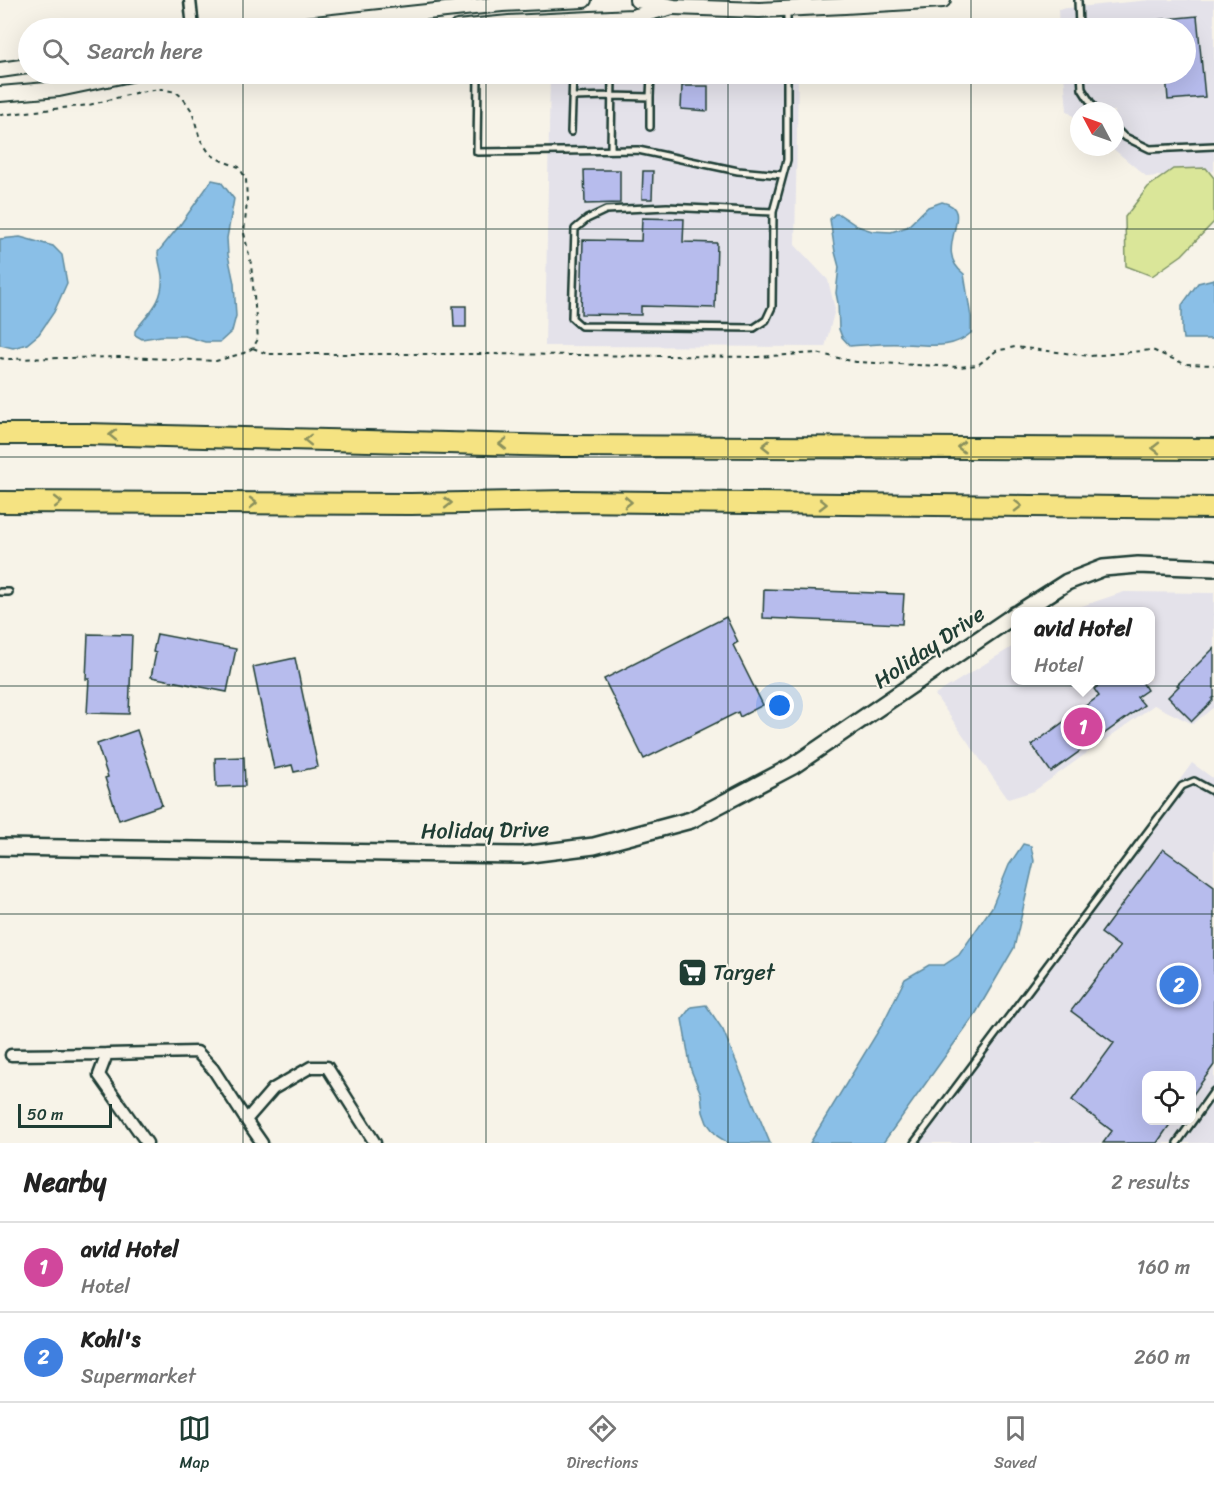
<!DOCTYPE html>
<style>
:root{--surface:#fff;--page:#f2f2f2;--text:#222;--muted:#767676;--line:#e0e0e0;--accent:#1f3d34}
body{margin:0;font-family:Sriracha,sans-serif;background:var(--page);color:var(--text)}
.controls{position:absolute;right:18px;bottom:18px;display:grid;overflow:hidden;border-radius:12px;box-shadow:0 6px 24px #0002}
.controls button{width:54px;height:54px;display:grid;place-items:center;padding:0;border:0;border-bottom:2px solid var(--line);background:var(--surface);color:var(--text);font:30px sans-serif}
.compass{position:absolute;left:1070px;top:102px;width:54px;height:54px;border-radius:50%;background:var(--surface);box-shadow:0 6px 24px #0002;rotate:311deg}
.scale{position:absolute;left:18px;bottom:15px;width:94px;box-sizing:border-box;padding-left:6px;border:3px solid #1f3d34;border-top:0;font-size:16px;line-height:21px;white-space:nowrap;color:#1f3d34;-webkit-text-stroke:4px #f7f3e8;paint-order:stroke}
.you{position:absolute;left:780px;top:706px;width:21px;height:21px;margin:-15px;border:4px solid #fff;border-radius:50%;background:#1a73e8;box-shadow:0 0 0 9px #1a73e833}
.badge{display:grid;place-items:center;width:39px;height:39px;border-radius:50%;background:var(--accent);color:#fff;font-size:20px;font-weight:700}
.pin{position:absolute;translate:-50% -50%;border:3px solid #fff;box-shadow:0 2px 6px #0006}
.popup{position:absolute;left:1011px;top:607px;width:144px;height:78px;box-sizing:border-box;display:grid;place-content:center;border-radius:12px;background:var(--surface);filter:drop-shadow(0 2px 4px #0005);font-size:20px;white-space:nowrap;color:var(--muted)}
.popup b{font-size:22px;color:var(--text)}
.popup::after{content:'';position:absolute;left:50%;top:100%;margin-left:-12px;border:12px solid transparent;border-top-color:var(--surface)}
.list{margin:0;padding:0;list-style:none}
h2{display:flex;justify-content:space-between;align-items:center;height:78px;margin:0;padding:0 24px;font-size:26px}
h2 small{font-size:20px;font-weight:400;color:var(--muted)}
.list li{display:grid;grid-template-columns:39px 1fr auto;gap:18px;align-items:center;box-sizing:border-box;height:90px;padding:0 24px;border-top:2px solid var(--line)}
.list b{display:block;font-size:22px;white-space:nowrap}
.list p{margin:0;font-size:20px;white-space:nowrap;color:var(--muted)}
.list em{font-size:20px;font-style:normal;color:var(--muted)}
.icon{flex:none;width:33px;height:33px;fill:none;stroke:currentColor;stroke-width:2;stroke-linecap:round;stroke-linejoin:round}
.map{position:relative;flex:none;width:1214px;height:1143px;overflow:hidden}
.search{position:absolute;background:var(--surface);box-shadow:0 6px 24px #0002;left:18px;right:18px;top:18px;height:66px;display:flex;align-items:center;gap:15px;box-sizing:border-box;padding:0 21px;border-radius:33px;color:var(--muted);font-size:22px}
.sheet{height:258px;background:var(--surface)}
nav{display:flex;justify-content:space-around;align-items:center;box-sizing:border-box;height:84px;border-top:2px solid var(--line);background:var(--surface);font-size:16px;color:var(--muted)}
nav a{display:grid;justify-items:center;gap:3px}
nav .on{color:var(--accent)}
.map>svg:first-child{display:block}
</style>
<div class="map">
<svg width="1214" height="1143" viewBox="0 0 1214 1143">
<rect width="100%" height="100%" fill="#f7f3e8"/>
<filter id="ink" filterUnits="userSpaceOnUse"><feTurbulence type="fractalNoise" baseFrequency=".0167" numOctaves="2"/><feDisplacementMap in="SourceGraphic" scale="12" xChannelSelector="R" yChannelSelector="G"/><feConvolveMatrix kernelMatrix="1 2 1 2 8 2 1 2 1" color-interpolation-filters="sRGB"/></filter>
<g filter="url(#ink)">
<path fill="#e4e2ea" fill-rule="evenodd" d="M1150 0H1214V171L1147 177 1111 147H1115V111H1079V121L1067 111 1064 74H1186V28H1059L1058 9Z
M550 74H798L795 245 828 280 835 309 825 347 545 346Z
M1124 592 1214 593V707L1193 724 1154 705 1034 791 1008 799 935 695 1015 645 1016 680H1150V612L1070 611 1076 608Z
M1192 763 1214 779V1143H919ZM1146 1076H1192V1120H1146Z"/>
<path fill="#dae699" stroke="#7c9266" stroke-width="1.5" d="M1206 168 1214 178V222L1182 255 1152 276 1126 266 1125 217 1148 187 1173 169Z"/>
<path fill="#8abfe7" stroke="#5f8b9f" stroke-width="1.5" d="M212 180 221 182 234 199 227 238 228 255 234 283 236 316 232 331 220 342H205L185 336H161L142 339 135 335V331C149 312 164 302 162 276 161 268 158 261 158 252L180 225Z
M942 202C979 210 930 249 964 274L971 317V333C950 351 928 344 903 344 885 343 868 345 850 346L842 337 839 329 838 303 836 293 839 267 835 252 830 219 835 214H839L857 226 872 231 891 232 907 227 928 207Z
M20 237 53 246 62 255 67 283 54 312 39 334 27 344 13 348 0 345V239Z
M1214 279V339H1183L1182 330V305L1198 283Z
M1023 844 1031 846 1034 861 1014 948 976 1013 883 1143H810L882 1025 905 979 929 965H944L959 955 992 907 1009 865Z
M706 1005 723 1030 770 1143H728L717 1136 707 1123 703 1112 701 1094 691 1070 682 1019 691 1007Z"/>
<path fill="#b7bced" stroke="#1f3d34" stroke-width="1.5" d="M1197 16 1205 97 1168 100 1166 74H1186V28H1102V25Z
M682 86H708V111L681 109Z
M584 170H620V203L585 204Z
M643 171H653L652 199H642Z
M642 218 684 219 683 242 717 243 715 308 641 306V315L581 314 583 240 641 241Z
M453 306H466V327H454Z
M764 589 904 594 902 624 763 618Z
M726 617 738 642 733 645 763 705 740 717 738 712 644 759 604 679Z
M88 634 132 635 129 714 87 713 89 679H86Z
M157 634 236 649 227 692 151 677 156 653 153 652Z
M1214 648V697L1212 699 1213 700 1192 721 1168 697 1179 686 1177 685Z
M295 658 318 767 294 772 292 765 274 769 253 667Z
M1106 680H1141L1147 690 1137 697 1144 705 1051 772 1032 745 1099 696 1094 689Z
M137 730 162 805 119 820 105 778 108 777 97 744Z
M244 757 245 786 216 787 215 758Z
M1163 849 1214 886V1065L1192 1096V1076H1146V1120H1173L1157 1143H1103L1112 1131 1072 1100 1114 1043 1071 1011 1120 947 1101 933Z"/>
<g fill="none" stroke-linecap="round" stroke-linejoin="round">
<defs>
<path id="service" d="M1078 0 1079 28
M787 10V28
M478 74 477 152 638 150 738 171 783 175
M1081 74 1082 89 1096 111
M572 97 612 96 650 97V127
M650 97 651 74
M1115 128 1123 136 1150 149 1214 146
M571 132 573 74
M611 150 612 74
M773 212 667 207 606 210 587 219 575 229 572 318 581 326 754 328 766 320 772 307 773 212 787 160V74
M0 592H9
M914 1143 1182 786 1194 781 1214 792
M1177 1143 1214 1091"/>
<path id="minor" d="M190 0 193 28
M11 1055 107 1054
M246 1120 262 1143
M147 1143 99 1075 107 1054 197 1052 213 1069 246 1120 273 1089 311 1067H327L375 1143"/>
<path id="tertiary" d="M637 0 674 7 759 10 845 6 943 0
M277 28 502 4 584 0
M457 28 509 23 632 17 669 8
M0 70 28 66
M0 94 59 89 131 74"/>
<path id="secondary" d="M1020 612 1067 582 1103 568 1138 565 1214 568
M0 847 522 855 594 846 691 820 793 766 1016 614"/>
<path id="motorway" d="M0 434H86L562 446 1214 449
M0 502 411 504 569 501 1214 508"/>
</defs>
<use href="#service" stroke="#1f3d34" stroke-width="10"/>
<use href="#minor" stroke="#1f3d34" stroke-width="15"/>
<use href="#tertiary" stroke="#1f3d34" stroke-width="18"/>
<use href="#secondary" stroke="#1f3d34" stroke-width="20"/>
<use href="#motorway" stroke="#1f3d34" stroke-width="24"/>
<path stroke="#1f3d34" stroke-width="2" stroke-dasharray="4.5 4.5" stroke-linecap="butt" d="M0 115 89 105 139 92 161 89 176 92 183 98 192 111 200 139 210 154 222 161 239 167 246 179 247 202 244 233 251 264 258 339 253 348 244 353 216 361 123 357 6 359 0 358
M253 348 267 354H487L757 357 816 353 856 362 960 367 978 365 996 351 1015 347 1090 356 1152 350 1185 364 1214 365"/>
<use href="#service" stroke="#f7f3e8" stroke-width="5"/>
<use href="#minor" stroke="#f7f3e8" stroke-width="10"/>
<use href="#tertiary" stroke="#f7f3e8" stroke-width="14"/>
<use href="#secondary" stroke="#f7f3e8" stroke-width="15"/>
<use href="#motorway" stroke="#f5e382" stroke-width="20"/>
</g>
<defs><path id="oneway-chevron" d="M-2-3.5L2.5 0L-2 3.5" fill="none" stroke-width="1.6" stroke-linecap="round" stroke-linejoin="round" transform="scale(1.5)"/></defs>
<g stroke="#8a905b">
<use href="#oneway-chevron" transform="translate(113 435) rotate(-179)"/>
<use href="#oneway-chevron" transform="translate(308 440) rotate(-179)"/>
<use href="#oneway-chevron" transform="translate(503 444) rotate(-179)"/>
<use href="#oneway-chevron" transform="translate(766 446) rotate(-180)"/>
<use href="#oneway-chevron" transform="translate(961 447) rotate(-180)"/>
<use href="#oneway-chevron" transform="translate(1156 448) rotate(-180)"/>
<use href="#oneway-chevron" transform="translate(58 502)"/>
<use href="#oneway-chevron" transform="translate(628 502) rotate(1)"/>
<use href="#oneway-chevron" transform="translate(253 503)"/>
<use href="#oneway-chevron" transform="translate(448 503) rotate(-1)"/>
<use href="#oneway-chevron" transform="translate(823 504) rotate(1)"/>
<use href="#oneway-chevron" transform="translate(1018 506) rotate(1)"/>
</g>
</g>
<path fill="none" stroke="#1f3d34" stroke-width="1.5" stroke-opacity="0.55" d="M243 0V28M486 0V28M728 0V28M971 0V28M243 74V1143M486 74V1143M728 74V1143M971 74V1143M0 229H1214M0 457H1214M0 686H1214M0 914H1214"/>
<defs>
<symbol id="supermarket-square" viewBox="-11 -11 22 22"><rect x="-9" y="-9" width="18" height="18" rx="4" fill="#1f3d34" stroke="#f7f3e8"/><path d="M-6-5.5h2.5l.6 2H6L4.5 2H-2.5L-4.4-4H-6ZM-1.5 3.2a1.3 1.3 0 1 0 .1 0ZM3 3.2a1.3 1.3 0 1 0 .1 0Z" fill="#fff"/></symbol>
</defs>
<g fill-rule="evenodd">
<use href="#supermarket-square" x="676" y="956" width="33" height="33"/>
</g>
<g text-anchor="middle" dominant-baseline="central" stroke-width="4.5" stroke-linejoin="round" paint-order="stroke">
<g font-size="22" fill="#1f3d34" stroke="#f7f3e8">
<text transform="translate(929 647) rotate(-34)">Holiday Drive</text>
<text transform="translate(485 830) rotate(-1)">Holiday Drive</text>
</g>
<g font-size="22" fill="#1f3d34" stroke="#f7f3e8" text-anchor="start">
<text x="713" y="972">Target</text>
</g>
</g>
</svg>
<div class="controls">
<button><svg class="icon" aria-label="locate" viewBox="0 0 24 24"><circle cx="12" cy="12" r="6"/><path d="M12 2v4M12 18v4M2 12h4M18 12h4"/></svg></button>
</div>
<svg class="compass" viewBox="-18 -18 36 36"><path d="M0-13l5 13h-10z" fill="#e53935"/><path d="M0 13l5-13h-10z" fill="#767676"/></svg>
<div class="scale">50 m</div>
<div class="you"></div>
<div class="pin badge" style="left:1083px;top:727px;background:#d1479c">1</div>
<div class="popup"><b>avid Hotel</b>Hotel</div>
<div class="pin badge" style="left:1179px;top:985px;background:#3f7fe0">2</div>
<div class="search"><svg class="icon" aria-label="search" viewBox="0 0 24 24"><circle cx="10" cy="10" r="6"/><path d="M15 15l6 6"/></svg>Search here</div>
</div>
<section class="sheet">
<h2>Nearby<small>2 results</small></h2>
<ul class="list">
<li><span class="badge" style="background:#d1479c">1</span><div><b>avid Hotel</b><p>Hotel</p></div><em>160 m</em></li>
<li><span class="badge" style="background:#3f7fe0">2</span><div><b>Kohl's</b><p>Supermarket</p></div><em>260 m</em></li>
</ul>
</section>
<nav>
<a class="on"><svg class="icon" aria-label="map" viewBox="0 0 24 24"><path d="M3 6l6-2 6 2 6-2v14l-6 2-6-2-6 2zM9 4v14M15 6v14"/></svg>Map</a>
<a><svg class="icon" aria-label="directions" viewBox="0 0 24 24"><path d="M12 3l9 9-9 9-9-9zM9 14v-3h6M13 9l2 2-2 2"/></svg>Directions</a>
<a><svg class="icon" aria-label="saved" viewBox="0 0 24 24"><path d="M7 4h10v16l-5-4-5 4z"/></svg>Saved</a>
</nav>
